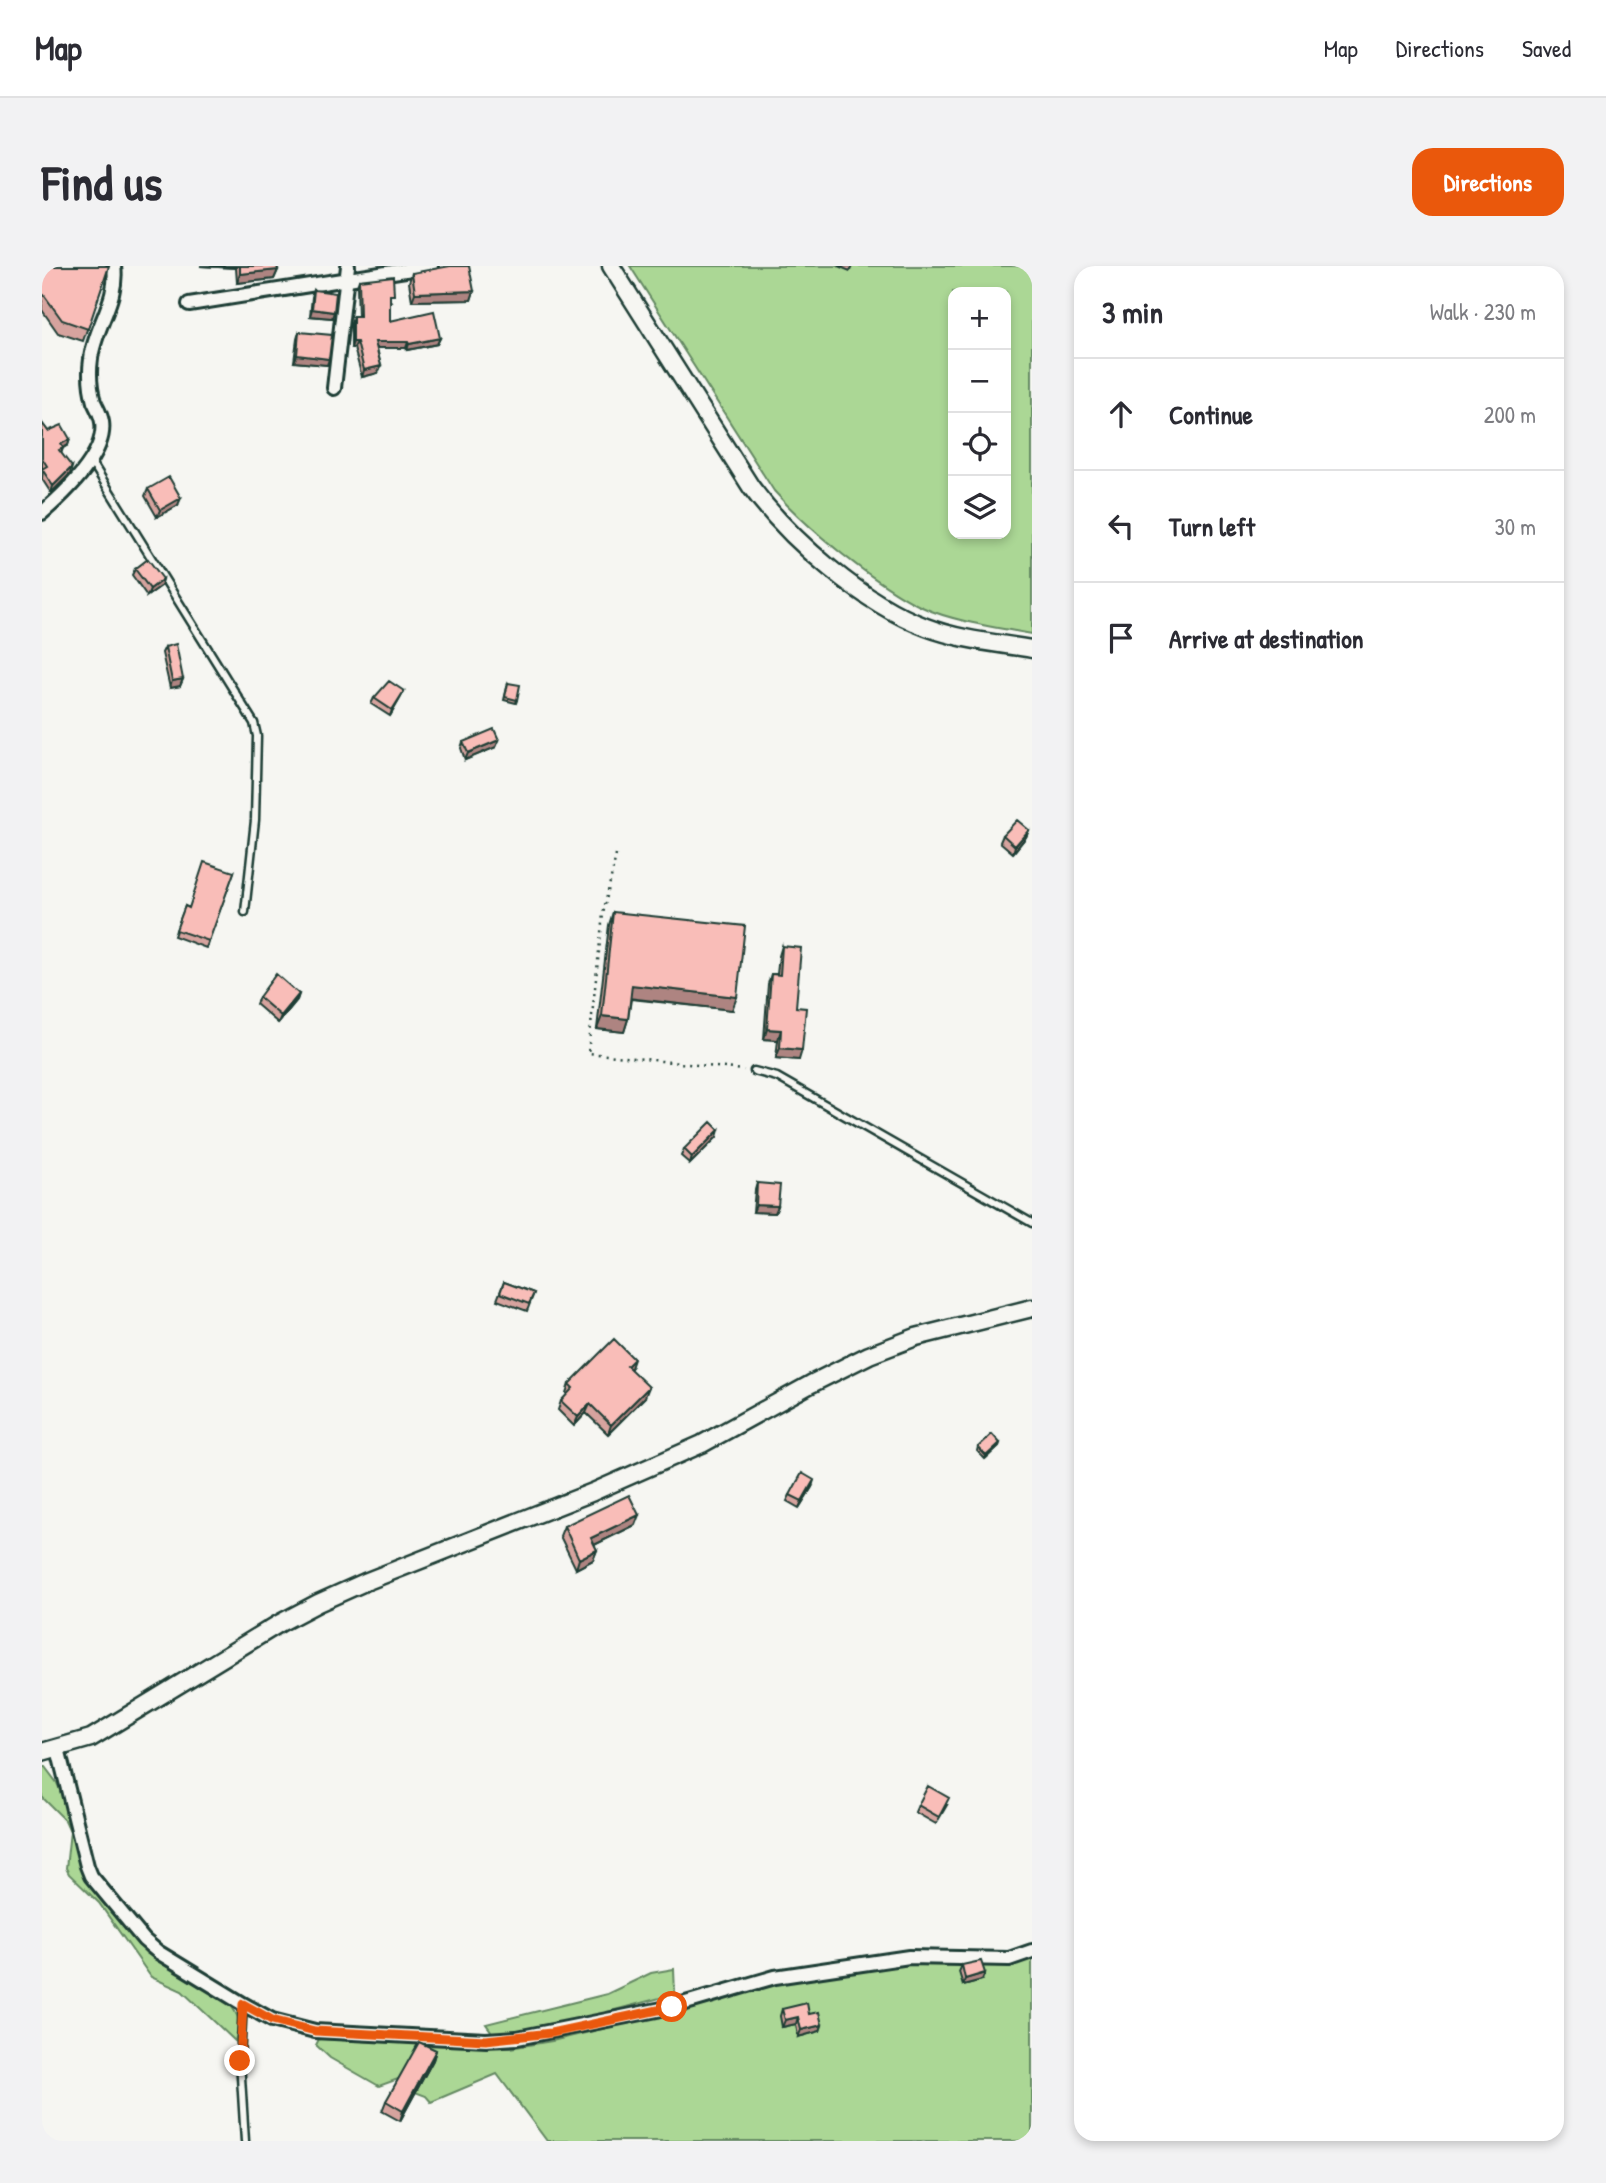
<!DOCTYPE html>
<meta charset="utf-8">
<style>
:root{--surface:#fff;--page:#f2f2f3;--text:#2b2b33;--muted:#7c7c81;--line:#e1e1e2;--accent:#ea580c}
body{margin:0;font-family:"Patrick Hand",sans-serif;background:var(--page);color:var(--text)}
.controls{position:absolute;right:21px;top:21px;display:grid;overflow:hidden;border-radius:14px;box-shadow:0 4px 10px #0003}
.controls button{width:63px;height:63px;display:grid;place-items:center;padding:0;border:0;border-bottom:2px solid var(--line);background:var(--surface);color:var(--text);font:35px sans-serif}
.stop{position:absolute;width:21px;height:21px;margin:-16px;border:5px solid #ea580c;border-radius:50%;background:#fff}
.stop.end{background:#ea580c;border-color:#fff;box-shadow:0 2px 7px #0008}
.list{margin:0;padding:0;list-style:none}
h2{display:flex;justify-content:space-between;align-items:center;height:91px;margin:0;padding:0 28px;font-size:30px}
h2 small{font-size:23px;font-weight:400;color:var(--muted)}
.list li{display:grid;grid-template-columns:46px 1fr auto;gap:21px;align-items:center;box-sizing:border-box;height:112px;padding:0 28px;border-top:2px solid var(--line)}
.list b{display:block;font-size:26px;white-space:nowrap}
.list em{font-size:23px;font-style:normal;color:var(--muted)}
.icon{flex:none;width:38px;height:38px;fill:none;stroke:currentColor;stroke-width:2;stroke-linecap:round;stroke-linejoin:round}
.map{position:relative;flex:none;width:990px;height:1875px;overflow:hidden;border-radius:21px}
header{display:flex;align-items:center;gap:42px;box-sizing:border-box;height:98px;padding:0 35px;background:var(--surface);border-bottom:2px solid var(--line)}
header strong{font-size:33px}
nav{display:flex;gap:38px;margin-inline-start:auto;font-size:24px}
.intro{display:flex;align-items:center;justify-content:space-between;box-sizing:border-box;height:168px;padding:0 42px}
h1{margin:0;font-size:49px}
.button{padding:18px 32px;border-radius:21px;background:var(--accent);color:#fff;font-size:24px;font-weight:700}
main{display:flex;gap:42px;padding:0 42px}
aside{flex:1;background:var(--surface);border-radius:21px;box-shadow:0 4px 10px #0003}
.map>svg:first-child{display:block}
</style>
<header>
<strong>Map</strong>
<nav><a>Map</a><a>Directions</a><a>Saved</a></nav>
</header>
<div class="intro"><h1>Find us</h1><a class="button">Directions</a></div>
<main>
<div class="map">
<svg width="990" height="1875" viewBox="0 0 990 1875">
<rect width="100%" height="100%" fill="#f6f6f2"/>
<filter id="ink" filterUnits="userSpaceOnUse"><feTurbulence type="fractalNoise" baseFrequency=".0143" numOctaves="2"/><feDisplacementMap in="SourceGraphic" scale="14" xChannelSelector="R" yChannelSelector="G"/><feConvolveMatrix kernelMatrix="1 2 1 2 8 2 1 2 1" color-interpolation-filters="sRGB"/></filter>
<g filter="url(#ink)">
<path fill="#abd795" stroke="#658a64" stroke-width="2" fill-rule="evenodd" d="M588 0H990V368C957 362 909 355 880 341 860 332 842 319 825 307 791 282 760 256 732 225ZM911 26H964V268H911Z
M0 1501H3L15 1517 31 1554 42 1609 104 1687 186 1736C199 1751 198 1756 193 1775L140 1725 109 1711 57 1637 27 1608 24 1602 28 1565 23 1554 0 1531Z
M990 1691V1875H505L455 1808 389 1836 384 1830 373 1826 359 1812 337 1820 288 1792 274 1779 277 1773 468 1782 510 1775 614 1750 726 1717 870 1695Z
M632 1703 633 1728 539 1753 452 1769 444 1758 565 1728 609 1707Z"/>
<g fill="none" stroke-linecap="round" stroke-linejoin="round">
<defs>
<path id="service" d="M49 195 212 457 215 470 213 554 203 646
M712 805 735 811 990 957
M201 1738 198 1795 203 1875"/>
<path id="minor" d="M147 38 389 0
M292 122 306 0
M0 247C22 228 65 188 60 156 59 149 55 142 52 136 48 122 47 107 49 93 52 62 77 33 72 0
M16 1483 45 1600 49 1610 102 1674 116 1686 201 1738 230 1754 273 1765 444 1774 475 1772 630 1741 733 1711 867 1691 967 1693 990 1685"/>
<path id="tertiary" d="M569 0 709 221C748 274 822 338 884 361 918 374 955 377 990 383
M0 1486 49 1472 238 1357 276 1337 323 1316 551 1226 660 1178 769 1118 827 1089 874 1071 990 1042"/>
</defs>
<use href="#service" stroke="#1f3d34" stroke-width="11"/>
<use href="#minor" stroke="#1f3d34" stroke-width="18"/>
<use href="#tertiary" stroke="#1f3d34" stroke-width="21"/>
<path stroke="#1f3d34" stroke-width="2.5" stroke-dasharray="2 5" stroke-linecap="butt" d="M574 589 561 648 546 787 702 804"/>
<use href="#service" stroke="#f6f6f2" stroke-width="6"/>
<use href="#minor" stroke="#f6f6f2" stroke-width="12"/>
<use href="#tertiary" stroke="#f6f6f2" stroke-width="16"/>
</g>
<path fill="#d6a39e" stroke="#1f3d34" stroke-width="2" d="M0 0H67L41 75 16 67 0 44Z
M158 0H235L236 4 232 13 195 17 194 2Z
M796 0H810L808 5Z
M370 7 432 25 429 34 370 35 367 16Z
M317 14 350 36H348V55L398 72 395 78 365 84 364 82H335L339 100 336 107 320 111 312 82H309V57L311 50H316L315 20Z
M272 24 290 52 268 50 270 31Z
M257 66 287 93 285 99 252 96 255 73Z
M0 157 6 165 28 173 26 179 21 182 19 187 28 208 9 227 0 213 1 203 0 202Z
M106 223 136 239 115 251 103 230Z
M93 303 121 313 119 320 105 330 90 309Z
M123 381 141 413 138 420 128 422 120 387Z
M466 417 475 434 474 437 462 434Z
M362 425 359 431 348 450 329 438 332 432Z
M457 474 454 481 423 494 419 482 421 476Z
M987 564 984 571 971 587 958 576 961 569Z
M192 606 164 682 132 670 143 640 146 642Z
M571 646 690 744 589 733 586 753 582 766 555 763 567 659Z
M740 680 754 741 757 794 734 792 736 774 722 773 726 718 729 708H735L737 690Z
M257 728 255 734 236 757 214 738 217 731Z
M675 871 648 898 639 890 642 883Z
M715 917 736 940 733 947 711 946 713 924Z
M462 1016 492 1027 485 1045 455 1034Z
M589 1102 588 1103 603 1131 566 1168 544 1147 532 1160 516 1144 519 1135 525 1129 524 1127 527 1118Z
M958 1177 957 1180 943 1193 935 1185 936 1181Z
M770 1221 757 1242 745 1235 748 1229Z
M593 1259 552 1279 555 1284 551 1294 534 1303 518 1270 522 1260Z
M876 1539H905L894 1558 873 1546Z
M920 1699 940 1714 921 1719 917 1706Z
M740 1743 767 1748 780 1759 778 1765 756 1771 754 1758 740 1761 738 1750Z
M394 1784 391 1794 358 1855 340 1845 344 1835Z"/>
<path fill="#ae8481" stroke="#1f3d34" stroke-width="2" d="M158 0H194V2Z
M236 4 232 13 195 17 198 8Z
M432 25 429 34 370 35 373 27Z
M270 43 292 46 290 52 268 50Z
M398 72 395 78 365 84 367 78Z
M311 76H315L312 82H309Z
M333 76H366L364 82H331Z
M255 89 287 93 285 99 252 96Z
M339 100 336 107 320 111 322 104Z
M28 173 26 179 21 182 19 188 15 190 19 178Z
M30 201 28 208 9 227 11 220Z
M139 232 136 239 115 251 118 244Z
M121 313 119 320 105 330 108 323Z
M141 413 138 420 128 422 130 415Z
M362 425 359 431 348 450 350 444Z
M457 474 454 481 423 494 426 487Z
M987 564 984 571 971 587 973 580Z
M590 719 695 731 690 744 586 732Z
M257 728 255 734 236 757 239 750Z
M560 750 586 753 582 766 555 763Z
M725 763 739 764 736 774 722 773Z
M738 782 760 784 757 794 734 792Z
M677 864 675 871 648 898 650 891Z
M714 939 736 940 733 947 711 946Z
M592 1093 589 1102 581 1109 585 1100Z
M607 1121 603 1131 566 1168 569 1159Z
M548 1138 544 1147 532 1160 536 1151Z
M958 1177 957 1180 943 1193 944 1190Z
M772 1214 770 1221 757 1242 760 1235Z
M597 1249 593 1259 546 1282 549 1272Z
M555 1284 551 1294 534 1303 537 1293Z
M943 1707 940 1714 921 1719 923 1713Z
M756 1751 754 1758 740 1761 743 1754Z
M780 1759 778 1765 756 1771 759 1764Z
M394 1784 391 1794 358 1855 361 1845Z"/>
<path fill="#f9bdb8" stroke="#1f3d34" stroke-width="2" d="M0 0H67L46 63 20 54 2 29 0 30Z
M198 0H235L236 4 198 8Z
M408 0H427L432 25 373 27 370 7Z
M351 10 352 29H348V55L392 45 398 72 367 78 366 76H333L339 100 322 104 315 76H311V50H318L317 14Z
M272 24 294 27 292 46 270 43Z
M257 66 290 69 287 93 255 89Z
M0 157 6 165 20 159 28 173 19 178 21 182 17 184 30 201 11 220 0 203 5 200 0 192Z
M127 211 139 232 118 244 106 223Z
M106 293 121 313 108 323 93 303Z
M134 378 141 413 130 415 123 381Z
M347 415 362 425 350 444 332 432Z
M466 417 478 419 475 434 463 431Z
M452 463 457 474 426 487 421 476Z
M975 554 987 564 973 580 961 569Z
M162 596 192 606 167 675 134 664 143 640 147 642Z
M571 646 703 660 695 731 590 719 586 753 560 750Z
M740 680 759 682 754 741 764 742 760 784 738 782 739 764 725 763 729 708 738 709Z
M234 708 257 728 239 750 217 731Z
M669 856 677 864 650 891 642 883Z
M715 917 738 919 736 940 714 939Z
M462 1016 492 1027 487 1038 458 1027Z
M572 1073 592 1093 585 1100 607 1121 569 1159 548 1138 536 1151 519 1135 531 1122 527 1118Z
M950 1168 958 1177 944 1190 936 1181Z
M760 1207 772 1214 760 1235 748 1229Z
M587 1229 597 1249 549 1272 555 1284 537 1293 522 1260Z
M886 1520 907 1532 897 1551 876 1539Z
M939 1695 943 1707 923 1713 920 1699Z
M765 1737 767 1748 777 1746 780 1759 759 1764 756 1751 743 1754 740 1743Z
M377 1776 394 1784 361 1845 344 1835Z"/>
</g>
<g fill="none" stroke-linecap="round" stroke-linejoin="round" filter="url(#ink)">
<path stroke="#ea580c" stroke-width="9" d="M198 1795 201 1738 230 1754 273 1765 444 1774 509 1767 630 1741"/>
</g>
</svg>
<div class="controls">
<button>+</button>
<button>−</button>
<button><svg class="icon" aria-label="locate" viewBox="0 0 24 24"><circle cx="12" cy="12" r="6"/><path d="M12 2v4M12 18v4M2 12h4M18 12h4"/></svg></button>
<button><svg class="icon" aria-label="layers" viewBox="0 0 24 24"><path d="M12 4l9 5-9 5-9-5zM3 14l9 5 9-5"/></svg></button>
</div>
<div class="stop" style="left:630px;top:1741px"></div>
<div class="stop end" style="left:198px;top:1795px"></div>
</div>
<aside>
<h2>3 min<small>Walk · 230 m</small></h2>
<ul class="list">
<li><svg class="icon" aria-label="ahead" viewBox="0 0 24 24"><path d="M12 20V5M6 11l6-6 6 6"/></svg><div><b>Continue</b></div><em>200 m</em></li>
<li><svg class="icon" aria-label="left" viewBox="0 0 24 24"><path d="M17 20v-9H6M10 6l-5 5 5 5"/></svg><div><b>Turn left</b></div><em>30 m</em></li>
<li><svg class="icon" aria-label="arrive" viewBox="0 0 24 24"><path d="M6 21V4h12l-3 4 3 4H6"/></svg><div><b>Arrive at destination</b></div></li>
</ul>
</aside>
</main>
